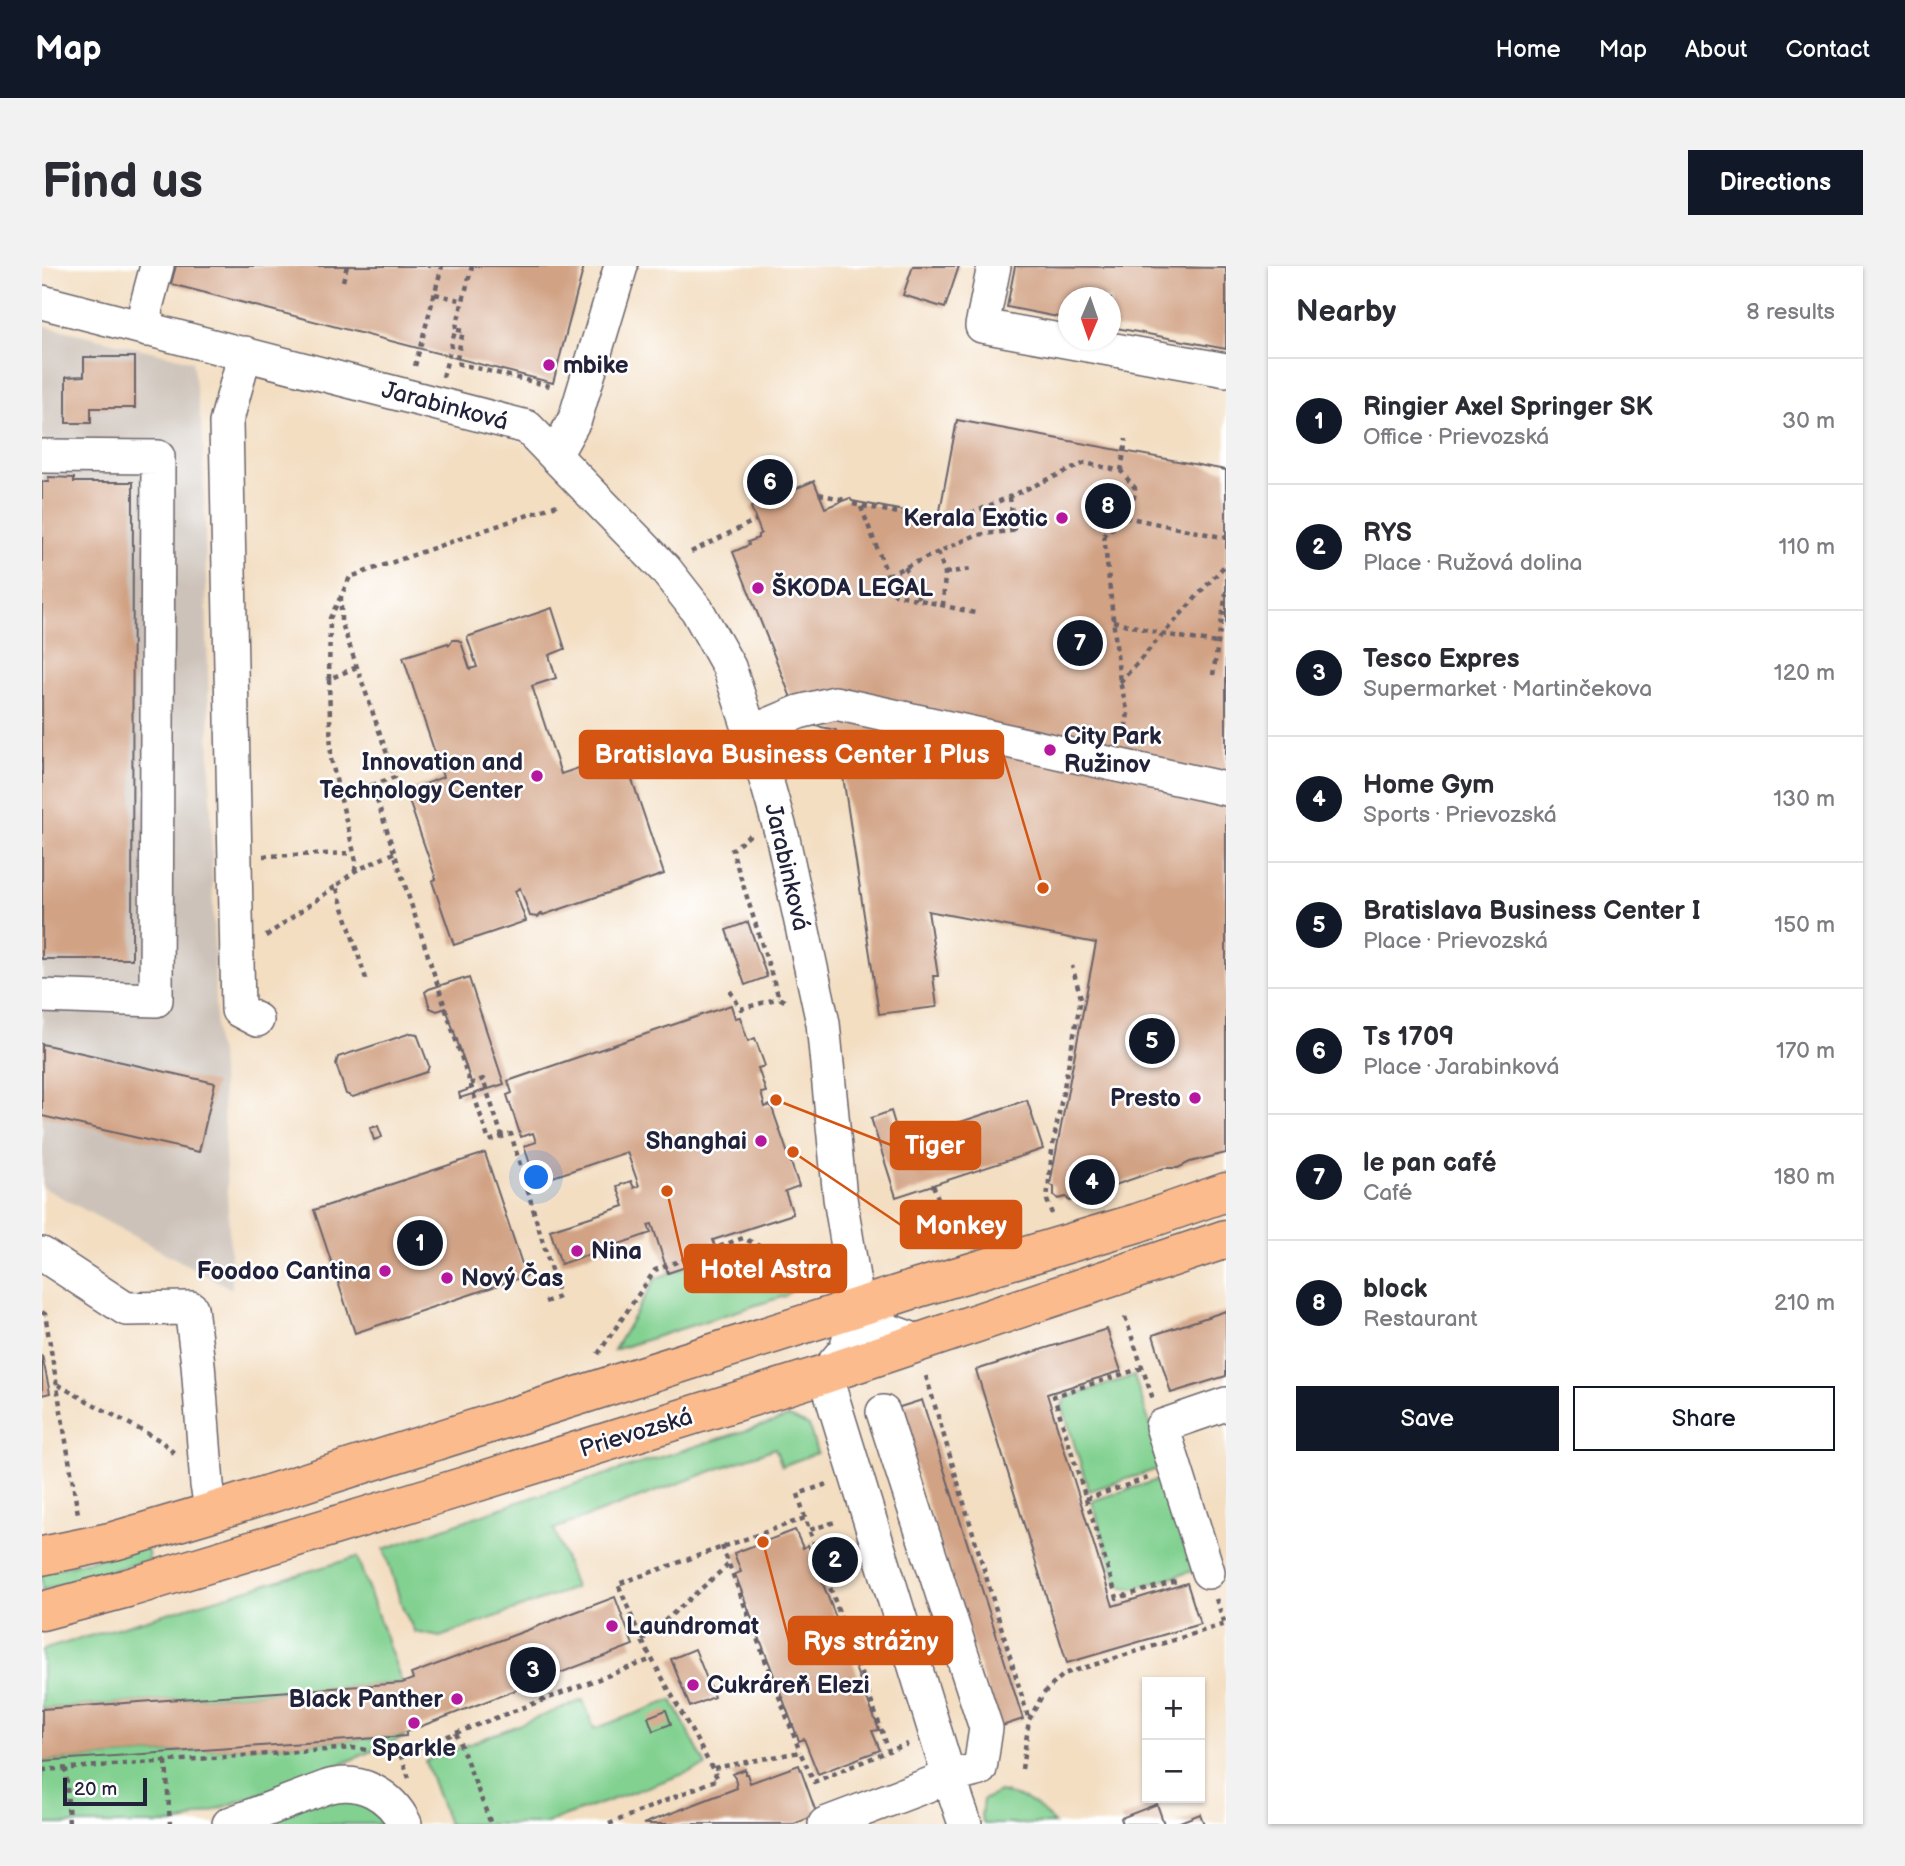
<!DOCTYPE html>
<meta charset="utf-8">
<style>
:root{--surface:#fff;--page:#f2f2f3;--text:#2b2b33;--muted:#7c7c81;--line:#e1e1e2;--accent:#111827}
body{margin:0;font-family:"Balsamiq Sans",sans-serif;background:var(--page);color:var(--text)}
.controls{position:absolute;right:21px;bottom:21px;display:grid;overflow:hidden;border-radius:0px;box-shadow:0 2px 5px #0004}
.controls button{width:63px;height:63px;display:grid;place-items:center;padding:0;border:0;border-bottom:2px solid var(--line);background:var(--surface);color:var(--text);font:35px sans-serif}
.compass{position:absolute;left:1016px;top:21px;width:63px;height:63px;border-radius:50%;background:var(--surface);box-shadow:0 2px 5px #0004;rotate:182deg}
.scale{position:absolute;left:21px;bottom:18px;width:84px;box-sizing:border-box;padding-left:7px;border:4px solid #22223b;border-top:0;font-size:19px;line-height:24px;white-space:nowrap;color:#22223b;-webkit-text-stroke:5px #fff;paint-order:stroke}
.you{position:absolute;left:495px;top:912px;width:24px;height:24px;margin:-18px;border:5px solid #fff;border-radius:50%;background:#1a73e8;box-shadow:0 0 0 10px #1a73e833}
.badge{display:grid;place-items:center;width:46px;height:46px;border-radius:50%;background:var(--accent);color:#fff;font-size:23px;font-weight:700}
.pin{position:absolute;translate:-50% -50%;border:4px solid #fff;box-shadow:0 2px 7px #0006}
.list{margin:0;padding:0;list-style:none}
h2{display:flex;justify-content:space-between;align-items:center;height:91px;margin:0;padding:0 28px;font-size:30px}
h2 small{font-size:23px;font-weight:400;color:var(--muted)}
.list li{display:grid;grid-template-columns:46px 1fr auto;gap:21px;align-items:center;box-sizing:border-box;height:126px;padding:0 28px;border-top:2px solid var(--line)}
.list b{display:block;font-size:26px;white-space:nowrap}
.list p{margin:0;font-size:23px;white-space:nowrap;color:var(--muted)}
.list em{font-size:23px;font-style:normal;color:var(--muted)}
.actions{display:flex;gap:14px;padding:21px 28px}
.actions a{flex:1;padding:16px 0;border:2px solid var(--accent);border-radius:0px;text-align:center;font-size:24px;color:var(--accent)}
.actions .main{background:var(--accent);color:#fff}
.map{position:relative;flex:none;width:1184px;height:1558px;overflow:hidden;border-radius:0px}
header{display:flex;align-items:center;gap:42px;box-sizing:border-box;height:98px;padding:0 35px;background:var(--accent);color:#fff}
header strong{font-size:33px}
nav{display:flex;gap:38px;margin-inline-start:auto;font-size:24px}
.intro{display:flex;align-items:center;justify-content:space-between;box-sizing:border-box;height:168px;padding:0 42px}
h1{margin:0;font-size:49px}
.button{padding:18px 32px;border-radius:0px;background:var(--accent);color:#fff;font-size:24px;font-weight:700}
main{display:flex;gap:42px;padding:0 42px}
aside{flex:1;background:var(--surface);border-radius:0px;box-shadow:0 2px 5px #0004}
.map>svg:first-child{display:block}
</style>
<header>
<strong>Map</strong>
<nav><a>Home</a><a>Map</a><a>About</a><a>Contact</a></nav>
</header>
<div class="intro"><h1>Find us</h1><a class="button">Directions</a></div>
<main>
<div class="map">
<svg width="1184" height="1558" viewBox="0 0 1184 1558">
<rect width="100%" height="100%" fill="#fff"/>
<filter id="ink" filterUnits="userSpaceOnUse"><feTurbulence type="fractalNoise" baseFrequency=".0143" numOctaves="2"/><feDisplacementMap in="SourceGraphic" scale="14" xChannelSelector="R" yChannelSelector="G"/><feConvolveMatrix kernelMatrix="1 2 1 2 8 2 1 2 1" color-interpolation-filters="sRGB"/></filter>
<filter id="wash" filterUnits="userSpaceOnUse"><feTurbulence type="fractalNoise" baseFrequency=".00686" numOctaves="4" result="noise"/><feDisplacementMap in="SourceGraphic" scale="28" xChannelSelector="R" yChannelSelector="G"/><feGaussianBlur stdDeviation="1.57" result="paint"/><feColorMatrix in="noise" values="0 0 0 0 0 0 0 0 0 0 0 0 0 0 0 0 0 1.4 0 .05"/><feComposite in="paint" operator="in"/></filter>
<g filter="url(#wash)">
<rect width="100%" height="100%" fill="#f3dec2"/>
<path fill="#ccc2b9" d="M0 59 150 95 161 172 174 780 178 786 190 1023 0 921Z"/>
<path fill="#82d191" stroke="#527a66" stroke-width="2" d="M703 981 768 1008 743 1030 572 1084 614 1012Z
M1092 1110 1122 1201 1047 1225 1020 1139 1025 1131Z
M747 1151 767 1160 775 1187 740 1200 733 1182 512 1263 533 1322 398 1371 373 1366 361 1343 342 1283 473 1237Z
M1125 1211 1154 1304 1092 1323 1081 1322 1075 1316 1050 1235Z
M105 1281 107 1294 0 1324V1306Z
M315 1291 360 1417 0 1443V1384Z
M541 1434 552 1463 630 1434 664 1500 502 1558H406L383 1495Z
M364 1470 300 1498 135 1558H0V1495Z
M289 1526 333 1537 348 1558H205Z
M957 1526C983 1531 996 1537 1012 1558H942L939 1550 941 1534Z"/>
<g id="blocks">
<path fill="#d1a284" d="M134 0H542L511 117 129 18Z
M871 0H917L903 42 861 29Z
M973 0 1184 2V83L1069 61V32H1026V53L965 41Z
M42 91H93V142H49V157H24V111L42 110Z
M915 154 1184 204V887L1148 896 1136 902H1122L1027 935 1024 931 1016 933 1012 929V921L1008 918 1054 677 886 645 896 710H891L895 741 837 748 794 464 759 457 691 286 707 279 706 276 716 272V269L719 267 709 241 772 215 783 242 808 232 810 235 889 250 898 245Z
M719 208 739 213 736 224 716 219Z
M6 211 32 212V216H91L90 693H0V216H7Z
M510 342 523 383 507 389 514 412 490 420 519 508 581 487 622 608 501 649 500 647 496 651 488 650 478 622 473 625 484 655 412 679 390 615 394 613 364 526 401 511 361 391 406 377 407 379 411 374H416L419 376 428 403 435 401 425 371Z
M706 656 725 711 703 719 684 664Z
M421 712 422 714 427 712 462 818 418 832 417 827 431 822 404 742 395 745 388 742 383 726 387 723Z
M689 739 693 752 698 751 706 775 713 772 723 800 716 802 724 826 719 827 723 841 729 839 757 920 743 925 751 948 671 974 676 990 626 1007 610 958 606 959 609 967 519 998 508 964 582 940 575 920 589 915 592 922 597 920 585 886 499 915 495 902 490 904 482 880 494 876 491 867 479 871 465 829 470 827 466 815Z
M369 767 375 768 387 800 385 806 311 831 304 828 294 798 296 791Z
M0 778 173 817 157 886 0 850Z
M985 834 1001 883 854 931 829 852 849 845 858 875 862 874 860 867 886 858 888 866Z
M336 860 340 871 332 874 328 862Z
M443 887 484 1010 313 1067 272 944Z
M1184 1045V1110L1129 1127 1111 1069Z
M1065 1063 1079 1105 1005 1128 1071 1340 1145 1317 1158 1358 1025 1397 934 1104Z
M0 1089 8 1127 0 1129Z
M880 1134 981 1453 957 1461 855 1142Z
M753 1264 761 1282 766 1279 837 1464 830 1465 838 1484 776 1508 762 1473 757 1475 693 1308 699 1306 692 1287Z
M573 1331 591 1379 364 1466V1470L0 1495V1443L360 1417 371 1413 369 1408Z
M653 1383 672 1431 648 1441 629 1393Z
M624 1444 629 1458 611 1465 606 1451Z
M757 1499 775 1549 752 1558H601L695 1522 693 1512 690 1508 703 1503V1508H705L708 1517Z
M1115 1538 1122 1558H1081L1079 1552Z
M1158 1548 1162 1558H1133Z"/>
</g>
</g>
<g filter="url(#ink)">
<use href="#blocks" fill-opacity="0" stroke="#6b646a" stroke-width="2"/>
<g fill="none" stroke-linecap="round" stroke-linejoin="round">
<defs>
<path id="minor" d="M952 0 940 60 1184 104
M0 36 485 161 623 303 655 344 687 401 726 520 741 573 781 757 798 932 816 1042 804 1083 783 1108 907 1511 923 1558
M105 64 104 41 115 0
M203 87 184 157 196 744 215 754
M513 189 533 153 579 0
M0 190 116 191 114 734 0 730
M709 466 757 446 793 437 1184 523
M0 988 84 1043 149 1042 156 1098 165 1219 170 1246
M816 1042 834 1060 878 1076
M1166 1306 1120 1160 1184 1138
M187 1558 285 1521C318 1511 349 1529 363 1558
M783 1558 907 1511 938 1503 944 1462 841 1146"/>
<path id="major" d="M0 1290 72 1275 170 1246 876 1022 1095 957 1184 926
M0 1345 86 1322 394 1229 783 1108 1184 973"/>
</defs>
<use href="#minor" stroke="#6b646a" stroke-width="36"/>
<use href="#major" stroke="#6b646a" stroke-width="41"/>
<path stroke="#6b646a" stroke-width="4.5" stroke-dasharray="5 5" stroke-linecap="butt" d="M301 15 305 0
M393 28 422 35
M415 64 421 65 414 97 512 121
M373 100 400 0
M401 111 430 0
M1079 205 1084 173
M777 228 803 234
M968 231 972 265
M811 238 891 254 933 246 1043 197 1079 205 1093 222C1091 250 1082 252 1062 269
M819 241 853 328 933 347
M1083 251 1184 272
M1062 269 1078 416 1086 447 1082 471
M649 286 714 254
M896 286 903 307 901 339
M863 301 877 332
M903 307 929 303
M846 309 934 269 977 264
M1071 355 1121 368 1174 377
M1171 409 1184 327
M287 413 288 352 298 332
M1078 416 1184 298
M708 569 690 584 737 732 744 736
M221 590 311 587
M313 605 314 595 289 493 287 413 315 401
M224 670 294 620
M324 713 294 620 313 605 352 587
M688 725 699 743 737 732
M428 818 441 813 460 870
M891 919 913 977
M1010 948 1005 934 1010 884 1039 732 1030 700
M515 1024 469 868 447 875 330 519 353 511 299 355V330L308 311 518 238
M503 1036 517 1031
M0 1046 3 1048 36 1248
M1083 1051 1111 1133
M556 1088 613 1004 701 972 775 1008
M1100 1102 1012 1130 1075 1332 1138 1314
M884 1110 987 1454
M16 1119 119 1175 132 1187
M1044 1233 1106 1212
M763 1252 756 1228 788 1217
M768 1264 796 1255
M680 1280 758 1486
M1174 1333 1184 1361
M600 1375 687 1298
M414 1467 449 1558
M358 1488 610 1393
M124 1495 128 1558
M24 1502 27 1558
M672 1502 758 1486 772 1516 847 1485
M980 1503 987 1454 1001 1428 1022 1408 1183 1358
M0 1504 311 1482 358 1488 367 1512
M567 1558 676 1513 600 1375 576 1318 763 1252 847 1485 866 1478"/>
<use href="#minor" stroke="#fff" stroke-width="33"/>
<use href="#major" stroke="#fbbb8d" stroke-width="38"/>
</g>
</g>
<g fill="#b5179e" stroke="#fff" stroke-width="2.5">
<circle cx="507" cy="99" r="7"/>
<circle cx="1020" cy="252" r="7"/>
<circle cx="716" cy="322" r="7"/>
<circle cx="1008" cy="484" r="7"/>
<circle cx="495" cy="510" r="7"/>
<circle cx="1153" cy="832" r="7"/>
<circle cx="719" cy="875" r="7"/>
<circle cx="535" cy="985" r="7"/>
<circle cx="343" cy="1005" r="7"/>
<circle cx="405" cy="1012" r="7"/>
<circle cx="570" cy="1360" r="7"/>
<circle cx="651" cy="1419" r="7"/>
<circle cx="415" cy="1433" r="7"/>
<circle cx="372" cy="1457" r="7"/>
</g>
<g text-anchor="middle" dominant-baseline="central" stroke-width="5" stroke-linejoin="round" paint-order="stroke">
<g font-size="24" font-weight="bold" fill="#22223b" stroke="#fff" text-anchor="start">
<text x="521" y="99">mbike</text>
<text x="1006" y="252" text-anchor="end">Kerala Exotic</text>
<text x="730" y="322">ŠKODA LEGAL</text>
<text x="1022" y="470">City Park<tspan x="1022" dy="28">Ružinov</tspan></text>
<text x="481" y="496" text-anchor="end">Innovation and<tspan x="481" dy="28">Technology Center</tspan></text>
<text x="1139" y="832" text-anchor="end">Presto</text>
<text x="705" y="875" text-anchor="end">Shanghai</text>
<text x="549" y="985">Nina</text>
<text x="329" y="1005" text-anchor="end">Foodoo Cantina</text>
<text x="419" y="1012">Nový Čas</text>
<text x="584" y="1360">Laundromat</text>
<text x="665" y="1419">Cukráreň Elezi</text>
<text x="401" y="1433" text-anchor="end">Black Panther</text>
<text x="372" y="1482" text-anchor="middle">Sparkle</text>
</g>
<g font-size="24" fill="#22223b" stroke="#fff">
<text transform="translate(403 140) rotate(15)">Jarabinková</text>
<text transform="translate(745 601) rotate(77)">Jarabinková</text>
<text transform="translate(594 1167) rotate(-17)">Prievozská</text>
</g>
</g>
<path fill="none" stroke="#d45411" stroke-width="2.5" d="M1001 622L961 488M734 834L849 879M751 886L859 959M625 925L643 1003M721 1276L747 1375"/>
<g fill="#d45411" stroke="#fff" stroke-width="2.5">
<circle cx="1001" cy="622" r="7"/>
<circle cx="734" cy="834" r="7"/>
<circle cx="751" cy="886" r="7"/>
<circle cx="625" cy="925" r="7"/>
<circle cx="721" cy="1276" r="7"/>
</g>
<g fill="#d45411" stroke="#d45411" stroke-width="2.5">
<rect x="538" y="465" width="423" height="47" rx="7"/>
<rect x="849" y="856" width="89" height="47" rx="7"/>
<rect x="859" y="935" width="120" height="47" rx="7"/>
<rect x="643" y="979" width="161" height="47" rx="7"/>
<rect x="747" y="1351" width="163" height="47" rx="7"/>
</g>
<g font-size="26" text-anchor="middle" font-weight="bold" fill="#fff">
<text x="750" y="497">Bratislava Business Center I Plus</text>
<text x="893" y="888">Tiger</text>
<text x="919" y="968">Monkey</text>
<text x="724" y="1012">Hotel Astra</text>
<text x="829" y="1384">Rys strážny</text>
</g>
</svg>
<div class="controls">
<button>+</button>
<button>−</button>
</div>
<svg class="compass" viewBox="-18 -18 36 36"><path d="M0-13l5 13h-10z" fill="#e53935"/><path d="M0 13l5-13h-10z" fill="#7c7c81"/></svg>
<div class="scale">20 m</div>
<div class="you"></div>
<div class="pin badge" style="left:378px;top:977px">1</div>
<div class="pin badge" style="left:793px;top:1294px">2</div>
<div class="pin badge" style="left:491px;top:1404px">3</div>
<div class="pin badge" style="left:1050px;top:916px">4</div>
<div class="pin badge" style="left:1110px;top:775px">5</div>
<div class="pin badge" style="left:728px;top:216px">6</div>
<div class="pin badge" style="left:1038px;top:377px">7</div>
<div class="pin badge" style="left:1066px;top:240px">8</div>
</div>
<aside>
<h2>Nearby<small>8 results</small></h2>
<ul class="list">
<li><span class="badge">1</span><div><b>Ringier Axel Springer SK</b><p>Office · Prievozská</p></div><em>30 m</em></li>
<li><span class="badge">2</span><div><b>RYS</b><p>Place · Ružová dolina</p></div><em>110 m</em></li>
<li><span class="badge">3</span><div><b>Tesco Expres</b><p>Supermarket · Martinčekova</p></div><em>120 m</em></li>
<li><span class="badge">4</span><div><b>Home Gym</b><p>Sports · Prievozská</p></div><em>130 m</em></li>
<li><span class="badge">5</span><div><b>Bratislava Business Center I</b><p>Place · Prievozská</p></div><em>150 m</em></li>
<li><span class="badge">6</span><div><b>Ts 1709</b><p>Place · Jarabinková</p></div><em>170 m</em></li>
<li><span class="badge">7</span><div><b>le pan café</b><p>Café</p></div><em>180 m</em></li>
<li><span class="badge">8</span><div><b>block</b><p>Restaurant</p></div><em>210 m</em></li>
</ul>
<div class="actions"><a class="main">Save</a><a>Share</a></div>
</aside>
</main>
